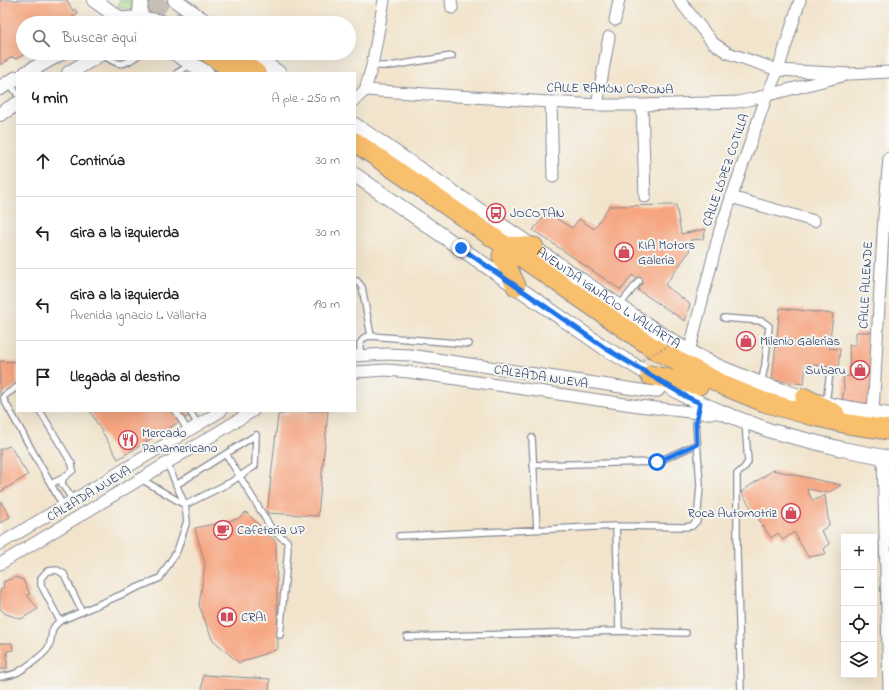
<!DOCTYPE html>
<html lang="es">
<meta charset="utf-8">
<style>
:root{--surface:#fff;--page:#f6f6f6;--text:#222;--muted:#767676;--line:#e0e0e0}
body{margin:0;font-family:"Indie Flower",sans-serif;background:var(--page);color:var(--text)}
.controls{position:absolute;right:12px;bottom:12px;display:grid;overflow:hidden;border-radius:0px;box-shadow:0 4px 16px #0002}
.controls button{width:36px;height:36px;display:grid;place-items:center;padding:0;border:0;border-bottom:1px solid var(--line);background:var(--surface);color:var(--text);font:20px sans-serif}
.stop{position:absolute;width:12px;height:12px;margin:-9px;border:3px solid #1a73e8;border-radius:50%;background:#fff}
.stop.end{background:#1a73e8;border-color:#fff;box-shadow:0 1px 4px #0008}
.list{margin:0;padding:0;list-style:none}
h2{display:flex;justify-content:space-between;align-items:center;height:52px;margin:0;padding:0 16px;font-size:17px}
h2 small{font-size:13px;font-weight:400;color:var(--muted)}
.list li{display:grid;grid-template-columns:26px 1fr auto;gap:12px;align-items:center;box-sizing:border-box;height:72px;padding:0 16px;border-top:1px solid var(--line)}
.list b{display:block;font-size:15px;white-space:nowrap}
.list p{margin:0;font-size:13px;white-space:nowrap;color:var(--muted)}
.list em{font-size:13px;font-style:normal;color:var(--muted)}
.icon{flex:none;width:22px;height:22px;fill:none;stroke:currentColor;stroke-width:2;stroke-linecap:round;stroke-linejoin:round}
.map{position:relative;flex:none;width:889px;height:690px;overflow:hidden}
.search{position:absolute;background:var(--surface);box-shadow:0 4px 16px #0002;left:16px;top:16px;width:340px;height:44px;display:flex;align-items:center;gap:10px;box-sizing:border-box;padding:0 14px;border-radius:22px;color:var(--muted);font-size:15px}
.panel{position:absolute;background:var(--surface);box-shadow:0 4px 16px #0002;left:16px;top:72px;width:340px;height:340px;border-radius:0px}
.map>svg:first-child{display:block}
</style>
<div class="map">
<svg width="889" height="690" viewBox="0 0 889 690">
<rect width="100%" height="100%" fill="#f6f6f2"/>
<filter id="ink" filterUnits="userSpaceOnUse"><feTurbulence type="fractalNoise" baseFrequency=".025" numOctaves="2"/><feDisplacementMap in="SourceGraphic" scale="8" xChannelSelector="R" yChannelSelector="G"/><feConvolveMatrix kernelMatrix="1 2 1 2 8 2 1 2 1" color-interpolation-filters="sRGB"/></filter>
<filter id="wash" filterUnits="userSpaceOnUse"><feTurbulence type="fractalNoise" baseFrequency=".012" numOctaves="4" result="noise"/><feDisplacementMap in="SourceGraphic" scale="16" xChannelSelector="R" yChannelSelector="G"/><feGaussianBlur stdDeviation="0.9" result="paint"/><feColorMatrix in="noise" values="0 0 0 0 0 0 0 0 0 0 0 0 0 0 0 0 0 1.4 0 .05"/><feComposite in="paint" operator="in"/></filter>
<g filter="url(#wash)">
<rect width="100%" height="100%" fill="#f2e4cc"/>
<path fill="#a4d482" stroke="#608270" d="M120 0H134V11L118 7Z"/>
<g id="blocks">
<path fill="#f6a580" d="M0 0H67L73 11 75 9 78 14 61 23H23V53H26L16 59 12 57 0 65Z
M676 205 681 234 706 229 703 239 690 240 689 252 665 285 690 304 685 321 638 290 643 282 632 275 621 290 533 230 547 213 572 228 579 219 594 229 609 206Z
M780 308 833 314 829 348 840 349 838 368 806 364 804 384 772 380Z
M856 332H876L873 408 842 403 844 388 843 377 850 376 849 345H856Z
M0 361 17 362V385L0 396Z
M90 411H197L118 459Z
M297 411H328L318 516 267 513 278 415Z
M10 446 28 475 0 492V449Z
M773 470 841 485 828 493 808 489 807 490 813 501 825 495 829 525 821 531 830 544 824 549 826 554 808 557 794 532 783 540 778 533 771 538 741 492Z
M0 500 10 517 0 523Z
M246 512 276 542 278 649 239 663 212 639 199 605 205 564 195 528 238 519Z
M16 577 23 580 30 594 27 595 38 609 21 619 6 614 0 609V590L4 587 3 582Z
M0 643H12L13 650 7 651V669H0Z
M203 675 270 679 269 690H202Z"/>
</g>
</g>
<g filter="url(#ink)">
<use href="#blocks" fill-opacity="0" stroke="#868a95" stroke-width="1"/>
<g fill="none" stroke-linecap="round" stroke-linejoin="round">
<path stroke="#c7c0b6" stroke-width="19" stroke-dasharray="19 10" stroke-linecap="butt" d="M150 0 183 23"/>
<defs>
<path id="service" d="M102 54C121 68 123 66 141 53
M372 66H390L452 56
M177 73 190 65
M10 83 17 94
M355 281H357L362 287 371 336
M619 306 639 281
M724 318 762 321 769 326 765 365 761 384
M360 355V343L365 337 371 336 469 344
M17 387 4 396V400L63 506
M826 403 830 372
M40 411 72 464 73 470 63 478 62 484 73 500
M176 411 188 431
M190 411 198 425
M532 438 537 529
M226 454 273 531 287 541 288 549 280 635
M533 465 657 462 697 444
M141 479 185 505
M51 484 63 478
M176 485 256 435
M185 505 231 482 255 466 256 435
M616 526 619 631
M399 536 616 526 684 527 692 526 697 521 700 486 696 423 698 411
M60 621 41 585V578L47 571 57 570 64 574 82 612
M407 637 619 631 686 633
M0 677C6 676 13 675 18 672 25 668 47 653 49 646 54 634 48 630 60 621L160 578 177 551 187 521 185 505 167 463
M741 690 737 554V474L744 468 748 462 745 422"/>
<path id="minor" d="M451 0 452 8
M679 0 713 43 728 53 778 70 850 74 889 72
M615 20 619 0
M365 90 597 105H642L738 102 752 99 850 74
M355 100 365 90 372 66 384 0
M551 102 553 177
M597 105 609 37
M642 105 645 197
M731 197 814 221
M689 352 720 230 767 95 778 70 800 0
M355 356 386 354 410 355 654 392 658 391 664 383
M355 372 386 370 409 372 639 406 698 413H719
M873 413 884 216 889 158
M883 457 889 690
M0 544 221 411
M0 564 253 411"/>
<g id="tertiary">
<path d="M94 0 126 23"/>
<path d="M175 0 207 23"/>
<path d="M114 23C129 15 149 19 164 23"/>
<path d="M139 23 141 0"/>
<path d="M174 53 207 73"/>
<path d="M250 53 279 73"/>
<path d="M26 73 61 53"/>
<path d="M69 73 102 53"/>
<path d="M0 88 17 78"/>
<path d="M0 114 17 104"/>
<path id="s1" d="M355 125 635 317 689 352 719 367 761 384 805 398 835 406 889 415"/>
<path d="M355 175 605 348 687 397 723 413 771 431 842 449 889 458"/>
</g>
<path id="trunk" d="M208 53 237 73
M229 54 256 73
M355 142 656 350 725 386 764 402 806 414 848 424 889 430
M505 246 534 247
M502 256 516 286
M650 375 699 385
M805 398 835 414"/>
</defs>
<use href="#service" stroke="#868a95" stroke-width="8"/>
<use href="#minor" stroke="#868a95" stroke-width="13"/>
<use href="#tertiary" stroke="#868a95" stroke-width="16"/>
<use href="#trunk" stroke="#868a95" stroke-width="21"/>
<use href="#service" stroke="#fff" stroke-width="5.5"/>
<use href="#minor" stroke="#fff" stroke-width="11"/>
<use href="#tertiary" stroke="#fff" stroke-width="14"/>
<use href="#trunk" stroke="#f8bf6c" stroke-width="19"/>
<path stroke="#868a95" stroke-width="2" stroke-dasharray="1 3" stroke-linecap="butt" d="M629 367 681 339"/>
</g>
</g>
<g fill="none" stroke-linecap="round" stroke-linejoin="round" filter="url(#ink)">
<path stroke="#1a73e8" stroke-width="5" d="M461 248 605 348 687 397 700 403 696 423 697 444 657 462"/>
</g>
<defs>
<symbol id="bus-ring" viewBox="-11 -11 22 22"><circle r="9.5" fill="#f6f6f2" stroke="#d1495b" stroke-width="1.5"/><path d="M-5-6H5V4H4V6H2V4H-2V6H-4V4H-5ZM-3.5-4V0h7V-4ZM-3.5 1.2v1.5H-2V1.2ZM2 1.2v1.5H3.5V1.2Z" fill="#d1495b"/></symbol>
<symbol id="shop-ring" viewBox="-11 -11 22 22"><circle r="9.5" fill="#f6f6f2" stroke="#d1495b" stroke-width="1.5"/><path d="M-5-2.5h2.3a2.7 3.5 0 0 1 5.4 0H5L5.5 6h-11ZM-1.5-2.5h3a1.5 2.3 0 0 0-3 0Z" fill="#d1495b"/></symbol>
<symbol id="restaurant-ring" viewBox="-11 -11 22 22"><circle r="9.5" fill="#f6f6f2" stroke="#d1495b" stroke-width="1.5"/><path d="M-5-6h1v4h1v-4h1v4h1v-4h1v5L-1.5 .5V6h-2V.5L-5-1ZM5-6V6H3V1.5H1.5Q1.5-4 5-6Z" fill="#d1495b"/></symbol>
<symbol id="cafe-ring" viewBox="-11 -11 22 22"><circle r="9.5" fill="#f6f6f2" stroke="#d1495b" stroke-width="1.5"/><path d="M-5.5-4.5H6V0H3Q3 3.5 0 3.5H-2.5Q-5.5 3.5-5.5 0ZM3-3.2v2h1.7v-2ZM-6 4.5H4V6H-6Z" fill="#d1495b"/></symbol>
<symbol id="library-ring" viewBox="-11 -11 22 22"><circle r="9.5" fill="#f6f6f2" stroke="#d1495b" stroke-width="1.5"/><path d="M-6-4Q-3-5.5-.7-3.5V5Q-3 3-6 4ZM6-4Q3-5.5 .7-3.5V5Q3 3 6 4Z" fill="#d1495b"/></symbol>
</defs>
<g fill-rule="evenodd">
<use href="#bus-ring" x="485" y="202" width="22" height="22"/>
<use href="#shop-ring" x="613" y="241" width="22" height="22"/>
<use href="#shop-ring" x="735" y="330" width="22" height="22"/>
<use href="#shop-ring" x="849" y="359" width="22" height="22"/>
<use href="#restaurant-ring" x="117" y="429" width="22" height="22"/>
<use href="#shop-ring" x="780" y="502" width="22" height="22"/>
<use href="#cafe-ring" x="212" y="519" width="22" height="22"/>
<use href="#library-ring" x="216" y="606" width="22" height="22"/>
</g>
<g text-anchor="middle" dominant-baseline="central" stroke-width="4" stroke-linejoin="round" paint-order="stroke">
<g font-size="13" fill="#1b2f5e" stroke="#f6f6f2">
<text transform="translate(610 89) rotate(1)">CALLE RAMÓN CORONA</text>
<text transform="translate(726 170) rotate(-71)">CALLE LÓPEZ COTILLA</text>
<text transform="translate(866 285) rotate(-87)">CALLE ALLENDE</text>
<text stroke="none"><textPath href="#s1" startOffset="307">AVENIDA IGNACIO L. VALLARTA</textPath></text>
<text transform="translate(541 377) rotate(9)">CALZADA NUEVA</text>
<text transform="translate(89 494) rotate(-31)">CALZADA NUEVA</text>
</g>
<g font-size="13" fill="#1b2f5e" stroke="#f6f6f2" text-anchor="start">
<text x="510" y="213">JOCOTAN</text>
<text x="638" y="245">KIA Motors<tspan x="638" dy="15">Galería</tspan></text>
<text x="760" y="341">Milenio Galerías</text>
<text x="846" y="370" text-anchor="end">Subaru</text>
<text x="142" y="433">Mercado<tspan x="142" dy="15">Panamericano</tspan></text>
<text x="777" y="513" text-anchor="end">Roca Automotriz</text>
<text x="237" y="530">Cafetería UP</text>
<text x="241" y="617">CRAI</text>
</g>
</g>
</svg>
<div class="controls">
<button>+</button>
<button>−</button>
<button><svg class="icon" aria-label="locate" viewBox="0 0 24 24"><circle cx="12" cy="12" r="6"/><path d="M12 2v4M12 18v4M2 12h4M18 12h4"/></svg></button>
<button><svg class="icon" aria-label="layers" viewBox="0 0 24 24"><path d="M12 4l9 5-9 5-9-5zM3 14l9 5 9-5"/></svg></button>
</div>
<div class="stop" style="left:657px;top:462px"></div>
<div class="stop end" style="left:461px;top:248px"></div>
<div class="search"><svg class="icon" aria-label="search" viewBox="0 0 24 24"><circle cx="10" cy="10" r="6"/><path d="M15 15l6 6"/></svg>Buscar aquí</div>
<section class="panel">
<h2>4 min<small>A pie · 250 m</small></h2>
<ul class="list">
<li><svg class="icon" aria-label="ahead" viewBox="0 0 24 24"><path d="M12 20V5M6 11l6-6 6 6"/></svg><div><b>Continúa</b></div><em>30 m</em></li>
<li><svg class="icon" aria-label="left" viewBox="0 0 24 24"><path d="M17 20v-9H6M10 6l-5 5 5 5"/></svg><div><b>Gira a la izquierda</b></div><em>30 m</em></li>
<li><svg class="icon" aria-label="left" viewBox="0 0 24 24"><path d="M17 20v-9H6M10 6l-5 5 5 5"/></svg><div><b>Gira a la izquierda</b><p>Avenida Ignacio L. Vallarta</p></div><em>190 m</em></li>
<li><svg class="icon" aria-label="arrive" viewBox="0 0 24 24"><path d="M6 21V4h12l-3 4 3 4H6"/></svg><div><b>Llegada al destino</b></div></li>
</ul>
</section>
</div>
